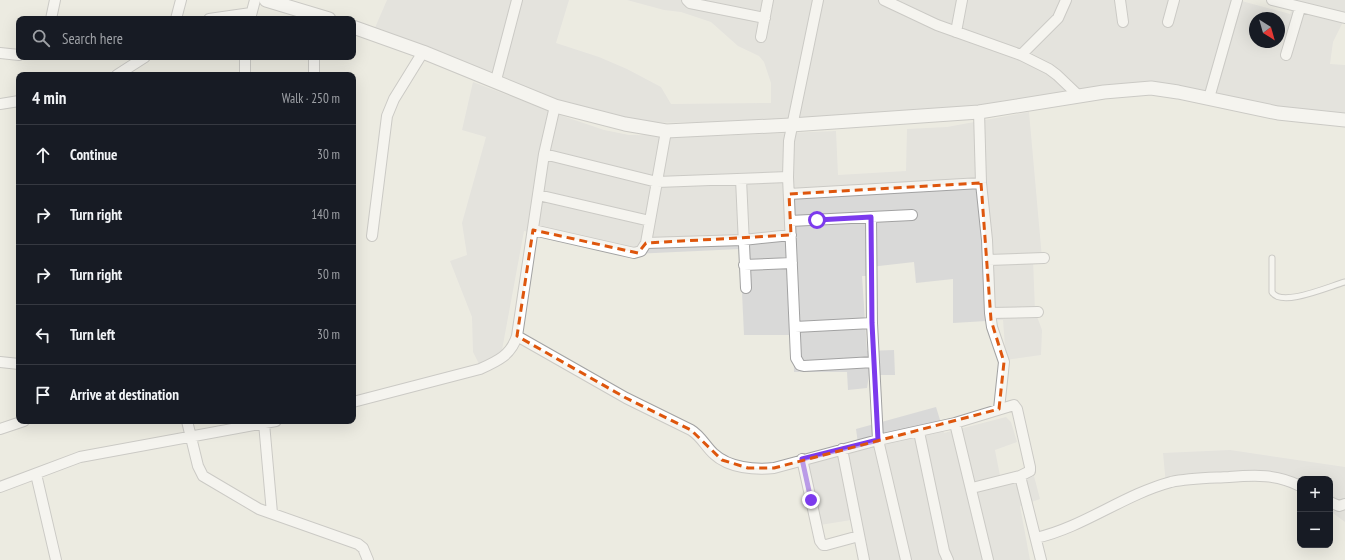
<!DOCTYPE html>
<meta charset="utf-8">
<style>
:root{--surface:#171b24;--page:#242831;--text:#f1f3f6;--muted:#9ea1a6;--line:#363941}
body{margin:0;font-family:"PT Sans Narrow",sans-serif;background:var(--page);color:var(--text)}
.controls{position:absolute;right:12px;bottom:12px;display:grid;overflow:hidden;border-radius:8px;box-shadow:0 4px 16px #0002}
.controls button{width:36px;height:36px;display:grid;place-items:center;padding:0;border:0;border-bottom:1px solid var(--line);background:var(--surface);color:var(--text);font:20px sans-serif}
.compass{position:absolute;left:1249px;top:12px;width:36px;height:36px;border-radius:50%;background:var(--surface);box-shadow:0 4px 16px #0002;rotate:143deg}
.stop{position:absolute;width:12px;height:12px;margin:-9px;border:3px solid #7c3aed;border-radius:50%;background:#fff}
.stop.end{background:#7c3aed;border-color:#fff;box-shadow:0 1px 4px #0008}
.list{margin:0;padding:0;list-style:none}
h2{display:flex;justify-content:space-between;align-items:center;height:52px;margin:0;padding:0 16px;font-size:17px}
h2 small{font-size:13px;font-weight:400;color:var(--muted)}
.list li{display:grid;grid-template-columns:26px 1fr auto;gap:12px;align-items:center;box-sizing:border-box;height:60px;padding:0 16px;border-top:1px solid var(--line)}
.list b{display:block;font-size:15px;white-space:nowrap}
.list em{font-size:13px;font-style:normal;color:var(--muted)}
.icon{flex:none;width:22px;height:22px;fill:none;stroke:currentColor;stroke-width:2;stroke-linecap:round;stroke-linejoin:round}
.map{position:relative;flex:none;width:1345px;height:560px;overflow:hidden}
.search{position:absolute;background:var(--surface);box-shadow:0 4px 16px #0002;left:16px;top:16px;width:340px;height:44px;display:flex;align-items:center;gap:10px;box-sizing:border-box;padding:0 14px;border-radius:8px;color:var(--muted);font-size:15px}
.panel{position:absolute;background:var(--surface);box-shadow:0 4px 16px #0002;left:16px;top:72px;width:340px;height:352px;border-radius:8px}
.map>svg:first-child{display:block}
</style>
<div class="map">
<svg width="1345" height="560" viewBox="0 0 1345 560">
<rect width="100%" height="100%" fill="#ecebe1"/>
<path fill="#d9d9d8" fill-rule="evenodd" d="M387 0H569L556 43 599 57 627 69 661 87 671 104 771 103V83L764 62 759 56 738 46 711 22 681 12 664 10 627 0H1238L1290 14 1296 0H1345V18L1333 42 1330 64 1345 65V120L1170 86 959 112 728 122 630 123 597 116 374 30ZM1255 18H1279V42H1255Z
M473 82 557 114 604 130 629 135 715 136 836 131 838 175 906 171 907 129 947 127 1029 112 1042 258 1033 259 1035 311 1042 330 1041 355 1006 360 1003 320 953 323V279L916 283 914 262 870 267 868 276H862L867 351 894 350 895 375H869L867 388 848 390 847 372H794L793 335H744L740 249 633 254 524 231 502 350 492 360 479 364 473 352 472 317 450 261 467 255 462 223 486 137 462 130Z
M936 407 944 433 1006 417 1011 422 1017 442 995 450 1002 486 1034 476 1040 499 1020 506 1030 560H859L851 520 814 526 799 464 859 451 856 429Z
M1230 450 1345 467V522L1330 511V479H1300V491L1270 479 1166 485 1163 453Z"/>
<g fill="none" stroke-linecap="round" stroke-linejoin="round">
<defs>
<path id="service" d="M1272 258V292C1281 308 1330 286 1345 282"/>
<path id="minor" d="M687 0 690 3 765 18
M818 0 789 141 788 177 796 358 800 365 804 366 874 362
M884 0 937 25 1021 55 1049 69 1057 75 1079 96
M1120 0 1123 22
M1272 0 1345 18
M51 19 55 0
M176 19 181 0
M209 19 251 13
M250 19 255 0
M1168 22 1174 0
M956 32 962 0
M761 37 768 0
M0 53 19 55
M1021 55 1058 18 1066 0
M1286 55 1300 8
M245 57V75
M314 57V75
M117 75 145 57
M496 80 517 0
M1209 98 1237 0
M0 104 19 101
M979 112 981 183 987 240 990 313 992 327 1004 362 999 409
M544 154 657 182 788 177
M741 179 746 288
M789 194 981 183
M538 195 650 221
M871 217 872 323 878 440 906 560
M790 221 912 215
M533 230 634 253 641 251 646 243 666 131
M372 236 387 116 394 99 423 52
M646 243 743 240 791 235
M988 260 1044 258
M744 265 792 263
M990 313 1038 312
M795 327 872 323
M517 336 626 398 691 430C701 436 706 447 714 454 729 468 755 470 774 468L878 440 955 423 1014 405 1017 409 1030 467V471L1020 476 972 488
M0 362 19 364
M353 402 480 369C498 361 511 355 517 336L544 154 555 106
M187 421 198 466 203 476 259 509 358 544 363 548 368 560
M264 423 272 513
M955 423 988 560
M0 429 24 421
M919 432 944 551 948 560
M842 449 864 560
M802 459 820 541 823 545H826L859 536
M36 474 56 560
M1020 476 1041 560
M0 487 80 457 276 421
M1330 502 1339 506 1345 504
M1036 538C1084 527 1123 495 1171 482 1189 478 1210 478 1229 477 1255 475 1277 474 1300 486"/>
<path id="tertiary" d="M266 0 329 19
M353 27 423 52 555 106 625 124 666 131 791 125 979 112 1104 92 1151 88 1178 92 1278 113 1345 120"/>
</defs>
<use href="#service" stroke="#a2a2a2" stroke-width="7"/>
<use href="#minor" stroke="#a2a2a2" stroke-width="12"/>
<use href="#tertiary" stroke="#a2a2a2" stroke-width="15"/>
<use href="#service" stroke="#fff" stroke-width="5"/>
<use href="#minor" stroke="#fff" stroke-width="10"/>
<use href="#tertiary" stroke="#fff" stroke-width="13"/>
</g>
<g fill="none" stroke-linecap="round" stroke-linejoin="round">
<path stroke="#7c3aed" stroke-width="5" d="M811 500 802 459 878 440 872 323 871 217 817 220"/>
</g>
<path d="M0 0H1345V560H0ZM981 183 991 320 1004 362 999 409 774 468H748L722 460 691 430 626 398 517 336 533 230 638 253 646 243 791 235 789 194Z" fill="#ecebe1" fill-opacity=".55" fill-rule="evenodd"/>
<path fill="none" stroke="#de560d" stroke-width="3" stroke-dasharray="8 5" stroke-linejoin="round" d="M981 183 991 320 1004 362 999 409 774 468H748L722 460 691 430 626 398 517 336 533 230 638 253 646 243 791 235 789 194Z"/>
</svg>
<div class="controls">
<button>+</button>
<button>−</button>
</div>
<svg class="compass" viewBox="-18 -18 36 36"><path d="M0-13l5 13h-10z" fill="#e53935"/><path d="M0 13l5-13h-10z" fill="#9ea1a6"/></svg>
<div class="stop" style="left:817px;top:220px"></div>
<div class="stop end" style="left:811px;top:500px"></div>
<div class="search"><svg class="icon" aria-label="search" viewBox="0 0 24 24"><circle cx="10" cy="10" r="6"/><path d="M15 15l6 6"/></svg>Search here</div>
<section class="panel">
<h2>4 min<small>Walk · 250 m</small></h2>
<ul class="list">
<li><svg class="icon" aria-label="ahead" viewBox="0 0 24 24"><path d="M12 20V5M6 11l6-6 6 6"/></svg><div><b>Continue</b></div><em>30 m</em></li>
<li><svg class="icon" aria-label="right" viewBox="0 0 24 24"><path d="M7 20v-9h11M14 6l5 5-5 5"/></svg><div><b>Turn right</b></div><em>140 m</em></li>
<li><svg class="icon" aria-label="right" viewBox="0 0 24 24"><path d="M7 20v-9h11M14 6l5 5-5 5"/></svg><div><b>Turn right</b></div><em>50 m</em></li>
<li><svg class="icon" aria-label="left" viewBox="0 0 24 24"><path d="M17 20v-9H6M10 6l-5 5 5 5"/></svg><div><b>Turn left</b></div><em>30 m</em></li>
<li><svg class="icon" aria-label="arrive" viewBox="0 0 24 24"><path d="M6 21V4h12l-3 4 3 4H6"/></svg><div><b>Arrive at destination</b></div></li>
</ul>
</section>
</div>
